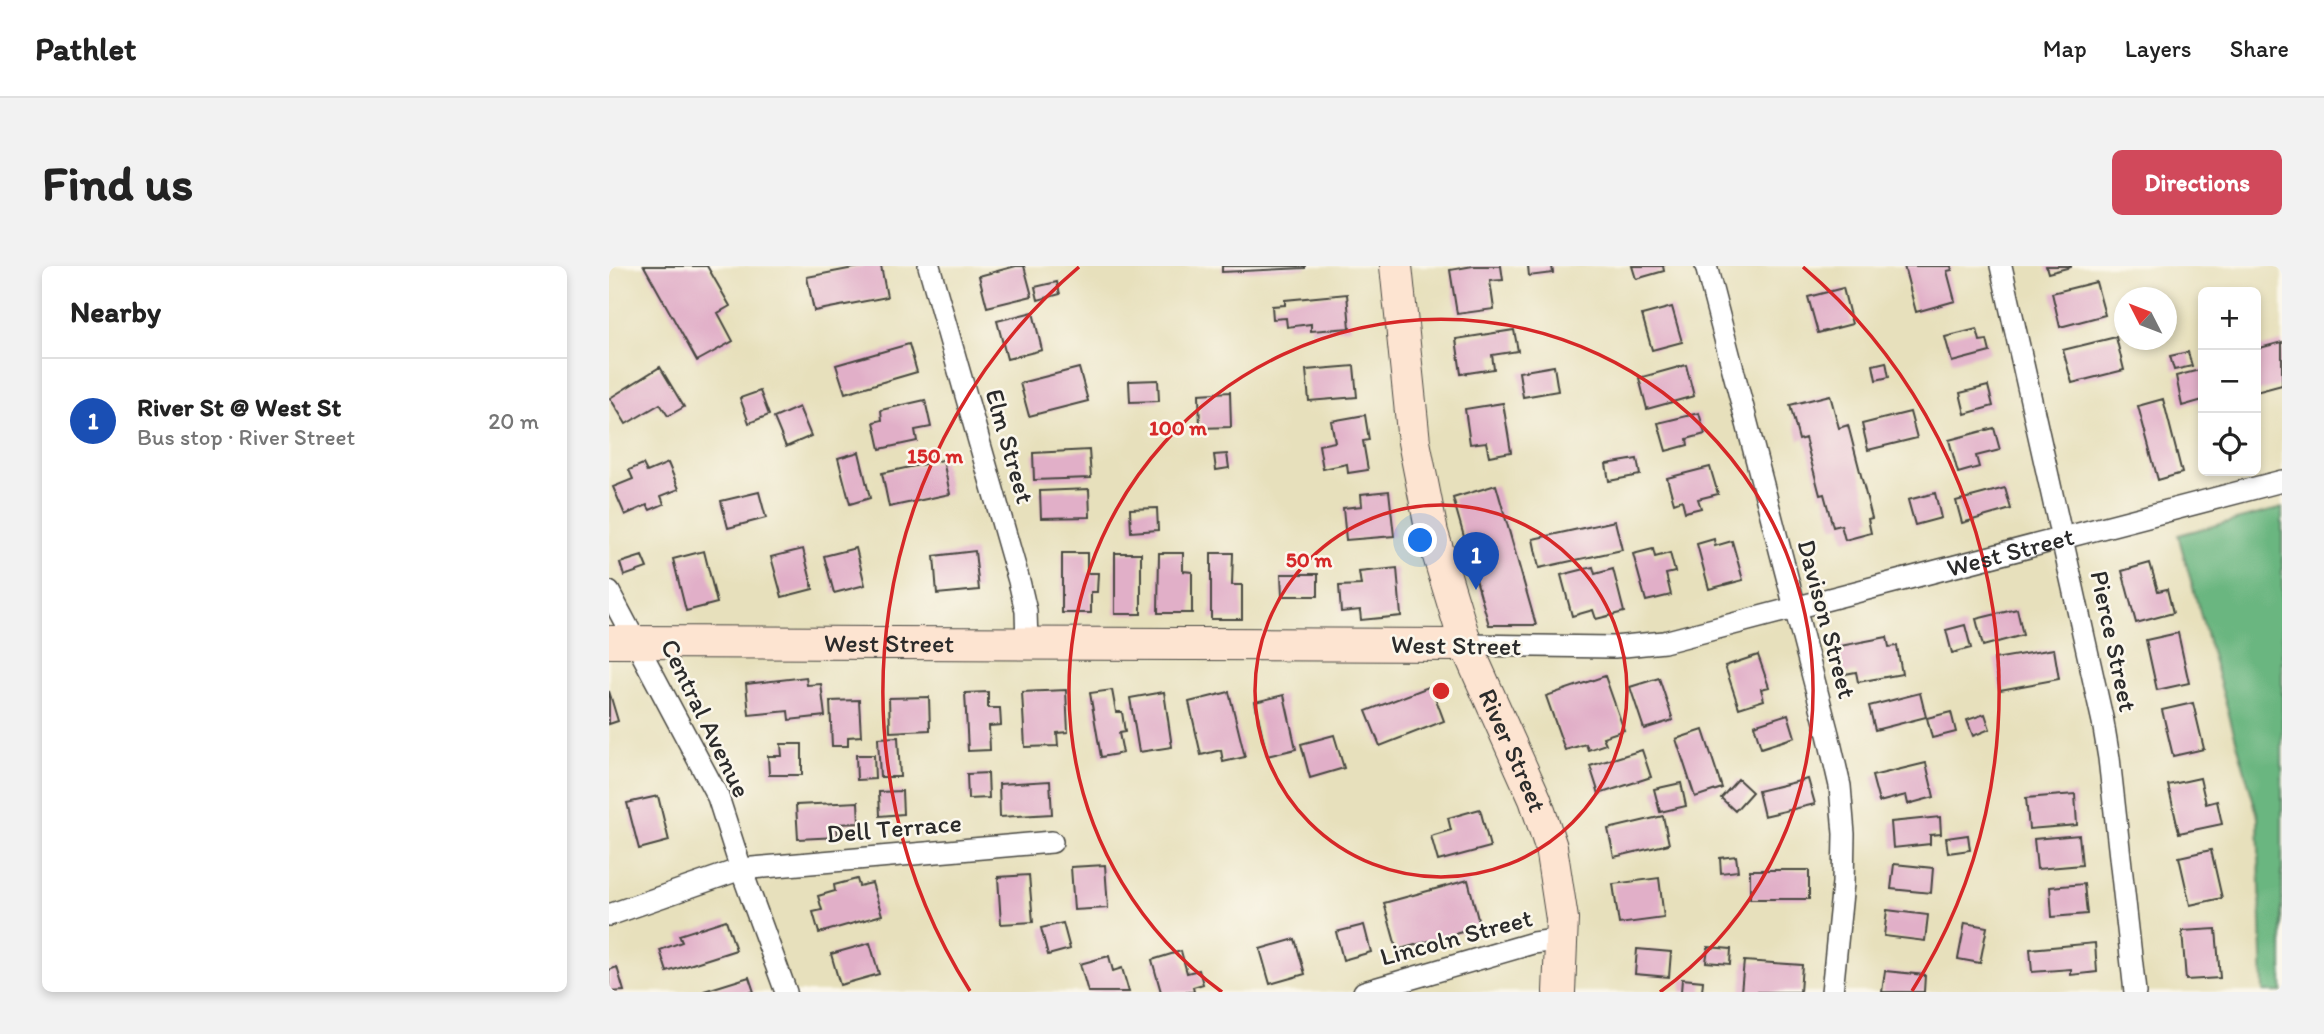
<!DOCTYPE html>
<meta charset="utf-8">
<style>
:root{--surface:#fff;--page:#f2f2f2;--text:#222;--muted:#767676;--line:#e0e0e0;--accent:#d1495b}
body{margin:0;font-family:Itim,sans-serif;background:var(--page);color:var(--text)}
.controls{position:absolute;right:21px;top:21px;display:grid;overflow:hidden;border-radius:10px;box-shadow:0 4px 10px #0003}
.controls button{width:63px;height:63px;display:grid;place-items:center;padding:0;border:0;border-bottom:2px solid var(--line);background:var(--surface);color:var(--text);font:35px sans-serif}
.compass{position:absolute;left:1505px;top:21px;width:63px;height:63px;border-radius:50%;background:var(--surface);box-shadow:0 4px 10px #0003;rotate:312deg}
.you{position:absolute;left:812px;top:275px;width:24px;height:24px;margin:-18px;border:5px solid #fff;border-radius:50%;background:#1a73e8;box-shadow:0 0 0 10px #1a73e833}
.badge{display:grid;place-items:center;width:46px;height:46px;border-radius:50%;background:var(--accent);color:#fff;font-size:23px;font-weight:700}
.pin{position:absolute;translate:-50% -58px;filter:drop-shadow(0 2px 4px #0008)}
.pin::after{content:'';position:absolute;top:37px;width:24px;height:21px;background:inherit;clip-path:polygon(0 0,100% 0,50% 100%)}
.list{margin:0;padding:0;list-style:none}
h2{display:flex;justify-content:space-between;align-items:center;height:91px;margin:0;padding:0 28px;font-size:30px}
h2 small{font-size:23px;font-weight:400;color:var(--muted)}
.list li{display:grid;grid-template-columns:46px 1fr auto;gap:21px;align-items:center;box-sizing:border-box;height:126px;padding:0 28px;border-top:2px solid var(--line)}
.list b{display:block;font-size:26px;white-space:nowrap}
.list p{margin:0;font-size:23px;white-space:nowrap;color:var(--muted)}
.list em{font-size:23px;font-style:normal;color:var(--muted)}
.icon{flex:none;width:38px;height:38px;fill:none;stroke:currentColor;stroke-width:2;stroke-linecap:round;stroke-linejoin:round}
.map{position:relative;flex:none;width:1673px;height:726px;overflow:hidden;border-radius:10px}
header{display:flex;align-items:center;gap:42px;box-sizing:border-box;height:98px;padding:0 35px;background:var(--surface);border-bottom:2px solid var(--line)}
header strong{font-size:33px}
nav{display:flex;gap:38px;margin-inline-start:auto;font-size:24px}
.intro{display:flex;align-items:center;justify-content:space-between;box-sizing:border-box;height:168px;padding:0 42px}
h1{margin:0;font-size:49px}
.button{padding:18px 32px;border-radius:10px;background:var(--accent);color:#fff;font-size:24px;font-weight:700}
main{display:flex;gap:42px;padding:0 42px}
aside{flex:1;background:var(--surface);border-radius:10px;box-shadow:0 4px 10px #0003}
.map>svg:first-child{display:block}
</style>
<header>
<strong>Pathlet</strong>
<nav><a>Map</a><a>Layers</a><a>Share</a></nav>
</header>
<div class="intro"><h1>Find us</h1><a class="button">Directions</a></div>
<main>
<aside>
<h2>Nearby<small></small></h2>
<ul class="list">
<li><span class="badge" style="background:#1a4fb4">1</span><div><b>River St @ West St</b><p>Bus stop · River Street</p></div><em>20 m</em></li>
</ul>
</aside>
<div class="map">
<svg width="1673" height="726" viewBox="0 0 1673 726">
<rect width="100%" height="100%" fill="#fbf7ec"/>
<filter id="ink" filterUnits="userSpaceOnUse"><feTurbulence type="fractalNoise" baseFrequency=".0143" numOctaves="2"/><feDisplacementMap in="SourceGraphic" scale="14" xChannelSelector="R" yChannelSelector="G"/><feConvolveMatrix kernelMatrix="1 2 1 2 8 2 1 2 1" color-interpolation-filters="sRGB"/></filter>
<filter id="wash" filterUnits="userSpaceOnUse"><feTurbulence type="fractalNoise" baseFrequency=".00686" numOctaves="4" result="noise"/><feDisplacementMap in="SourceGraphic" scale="28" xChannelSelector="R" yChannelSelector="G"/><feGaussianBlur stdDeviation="1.57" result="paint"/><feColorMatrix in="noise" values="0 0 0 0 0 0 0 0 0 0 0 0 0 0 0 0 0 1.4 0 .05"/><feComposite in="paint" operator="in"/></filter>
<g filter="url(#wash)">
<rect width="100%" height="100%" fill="#e7e0bc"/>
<path fill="#6ab680" stroke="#4a7056" stroke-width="2" d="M1673 242V726H1654L1649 551 1569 269Z"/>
<g id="blocks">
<path fill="#e1afc8" d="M35 0H98L121 40 109 47 124 75 88 95Z
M255 0H272L278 31 205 45 198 11Z
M407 0H415L423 30 378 41 370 10Z
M613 0H696V2L613 6Z
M864 0H892L894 14 881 15 885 43 848 48 841 4Z
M919 0H943L944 7 920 10Z
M1023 0H1054L1055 5 1027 13Z
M1295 0H1342L1343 4 1338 5 1346 35 1307 46Z
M1437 0H1462V1L1439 7Z
M448 16 451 28 429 34 426 21Z
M1487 16 1496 49 1451 61 1443 27Z
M1234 22 1243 58 1209 67 1199 31Z
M738 28 741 62 702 65V58L678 61 677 52 664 53 663 40 676 39V34Z
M1063 41 1073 76 1043 84 1033 49Z
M424 46 433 84 398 93 388 55Z
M1368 63 1371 75 1378 74 1381 86 1343 96 1336 71Z
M905 64 909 85 883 89 885 103 852 108 847 73Z
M1507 71 1515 104 1463 117 1454 84Z
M1673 76V119L1647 126V83Z
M300 78 308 106 236 127 227 99Z
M1579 86 1583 100 1565 104 1561 90Z
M1277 96 1280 111 1267 114 1264 99Z
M1077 99 1085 130 1038 143 1030 112Z
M745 100 748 131 700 135 697 104Z
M945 100 949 125 914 131 910 106Z
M51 101 75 141 59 150 51 138 17 158 1 132Z
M470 102 479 135 420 150 411 117Z
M1594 103V134L1573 140 1567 110Z
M549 114 550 135 521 136 520 115Z
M1379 120 1384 140 1356 148 1351 127Z
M151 125 160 149 140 157 131 132Z
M621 126 622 161 591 162 590 128Z
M1221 129 1230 162 1239 159 1263 252 1259 253 1262 267 1236 274 1232 259 1224 261 1215 228 1211 229 1196 172 1190 174 1181 139Z
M1554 133 1573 207 1549 214 1529 140Z
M316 134 322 161 306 164 308 175 271 183 265 156 273 154 272 144Z
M894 137 902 186 880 190 877 176 861 178 856 143Z
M190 141 202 170 177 181 165 152Z
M1301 146 1308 172 1259 184 1253 158Z
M1090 147 1096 168 1078 173 1079 179 1057 185 1049 157Z
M756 149 760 174 754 175 759 204 739 207 738 198 714 203 710 179 726 176 722 155Z
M1385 162 1391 184 1367 190 1370 201 1349 207 1340 174Z
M480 184 482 212 425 214 424 187Z
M250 186 261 232 241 238 229 192Z
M618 188 620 202 607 204 605 189Z
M1028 193 1031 209 1000 215 997 198Z
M334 194 341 228 280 241 273 207Z
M59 197 70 223 52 230 55 238 41 244 38 239 16 249 4 221 24 213 20 204 34 198 38 206Z
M1101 201 1109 228 1089 233 1092 242 1076 246 1073 234 1065 237 1058 212Z
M887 219 927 359H880L844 232Z
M1396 222 1402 243 1353 257 1347 235Z
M480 223 481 251 432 252 431 225Z
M780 225 785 270 737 274 734 242 753 240 752 228Z
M150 226 157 252 119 262 112 235Z
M1326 227 1332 252 1306 259 1299 234Z
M548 242 549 264 522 266 521 243Z
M1006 255 1013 284 930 302 924 273Z
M1105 273 1106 280 1123 275 1134 314 1100 323 1088 278Z
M247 282 256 319 225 327 215 290Z
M194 283 204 323 173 331 162 291Z
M1044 283 1046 291 1061 287 1066 306 1057 308 1062 329 1037 335 1024 288Z
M95 285 108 337 77 345 64 293Z
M366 285 370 324 328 328 325 290Z
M453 287H478V307H489L488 326H482V347H453Z
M506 287H532V348H506Z
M550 287H574V305L583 306V347H549Z
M602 287H624L623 319H633V353H602Z
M33 290 38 302 15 310 11 297Z
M1541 297 1549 325 1558 323 1564 347 1527 357 1513 305Z
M984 301 986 308 1004 303 1015 346 987 353 984 344 963 350 952 309Z
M788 302 792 350 752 354 751 344 732 346 730 320 752 319 750 306Z
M672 308H709V330H673Z
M1408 343 1414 369 1374 380 1367 353Z
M1356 359 1362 382 1343 387 1337 364Z
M1569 367 1580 417 1548 424 1537 374Z
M1278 371 1280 381 1288 380 1293 408 1249 416 1247 406 1231 409 1226 381Z
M1445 383 1450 413 1391 424 1385 393Z
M1149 389 1160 421 1152 423 1155 434 1130 442 1116 400Z
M996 410 1015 464 994 471 997 478 979 484 977 478 956 484 937 430Z
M197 411 198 419 212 418 216 450 180 454 179 445 140 449 137 418Z
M1050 412 1064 454 1035 463 1021 421Z
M822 420 835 455 771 480 757 445Z
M457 424 459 466 448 467 449 480 416 481 413 426Z
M503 424 507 446H513L516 466 510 467 514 487 492 491 481 427Z
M0 425 9 455 0 458Z
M379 426V442H391L392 459 380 460 381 484 359 485 356 427Z
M555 426 563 481 530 486 521 432Z
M620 426 636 491 614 496 612 484 592 489 580 436Z
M1311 427 1317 451 1266 464 1260 440Z
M675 429 687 483 658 490 646 436Z
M320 431 321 464 281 466 280 432Z
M250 434 252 470 239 471V480H223L221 435Z
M1584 437 1595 483 1564 490 1553 444Z
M1342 446 1347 466 1323 472 1318 452Z
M1179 448 1186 471 1152 482 1145 459Z
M1376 448 1381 463 1364 470 1358 454Z
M1094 464 1113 522 1086 531 1067 473Z
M725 469 735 502 701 512 692 478Z
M289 471 291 511H271L269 472Z
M172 478H193V509H160L159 490H173Z
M1033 484 1042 511 990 528 981 500Z
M247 489H265L266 513 248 514Z
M1317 497 1325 531 1299 538 1297 529 1270 536 1263 510Z
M379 507 380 532 359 533 358 508Z
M1591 512 1597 538 1608 535 1613 558 1570 567 1559 519Z
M1129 513 1143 526 1126 545 1112 532Z
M1199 513 1206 538 1155 550 1149 525Z
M441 515 443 548 391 551 390 518Z
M1072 517 1077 540 1051 546 1045 523Z
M293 525 294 548 271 550 270 526Z
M1466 528 1468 559 1420 563 1417 532Z
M49 530 60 575 30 583 18 537Z
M249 536 250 557 228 558 229 571 189 573 187 539Z
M871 543 881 581 829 595 822 570 842 564 839 552Z
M1054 550 1060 578 1005 591 999 563Z
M1331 551 1332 568 1321 569V578L1284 582 1282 556Z
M1359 569 1361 584 1339 587 1337 572Z
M1470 569 1473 599 1428 603 1425 573Z
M1602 584 1613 632 1581 639 1570 591Z
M1127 590 1129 605 1112 607 1111 592Z
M1285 598 1324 602 1322 627 1282 623Z
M496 599 499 642 465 644 462 601Z
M1141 604H1200V633H1141Z
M420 609 424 656 392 658 389 611Z
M1050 612 1055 652 1010 658 1004 618Z
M248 613 250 620 263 617 273 649 210 667 204 646 213 644 209 630 226 625 225 619Z
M859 614 871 661 788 684 775 637Z
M1475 618 1478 648 1443 651 1441 621Z
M1278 644 1319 649 1316 675 1275 670Z
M117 654 127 684 58 706 51 684 73 676 70 669Z
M454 657 461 683 439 689 432 662Z
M1356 657 1378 661 1371 697 1349 693Z
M755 659 762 686 734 694 727 666Z
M1607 663 1611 712 1577 714 1573 665Z
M686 673 696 708 661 718 651 683Z
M261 677 270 708 231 719 222 688Z
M1486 677 1488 706 1462 709V703L1423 706 1421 683Z
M1099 681 1122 683 1121 698 1097 696Z
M1028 683 1062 686 1060 711 1026 708Z
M572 685 578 707 590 704 594 718 584 721 585 726H552L543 694Z
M500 690 504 705 513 702 520 726H479L471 698Z
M1135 695 1193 699 1191 726H1132Z
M8 701 15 725 0 726V704Z
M1276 705 1316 709 1315 726H1273Z
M140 711 145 726H95V725Z
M1073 713 1094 715 1093 726H1072Z"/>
</g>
</g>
<g filter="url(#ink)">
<use href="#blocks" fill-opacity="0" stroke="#474641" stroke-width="2"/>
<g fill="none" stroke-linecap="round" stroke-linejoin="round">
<defs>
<g id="street">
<path d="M320 0 410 315 417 345 418 377"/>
<path d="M1097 0 1219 468 1231 520 1235 568 1234 617 1223 726"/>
<path d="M1392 0 1494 456 1500 492 1526 726"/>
<path d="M0 326 109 531 132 603 177 726"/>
<path id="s1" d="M857 379 1005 381 1055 376 1673 215"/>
<path d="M0 649 132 603 443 576"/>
<path d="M755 726 924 677 954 673"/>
</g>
<g id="secondary">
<path id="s2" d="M787 0 805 176 823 267 857 379 926 533 942 581 953 653 950 726"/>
<path id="s3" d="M0 376 857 379"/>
</g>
</defs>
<use href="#street" stroke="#474641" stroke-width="24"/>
<use href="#secondary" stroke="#474641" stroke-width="34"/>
<use href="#street" stroke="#fff" stroke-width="21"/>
<use href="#secondary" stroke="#fde4d1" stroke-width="32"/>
</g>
</g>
<g fill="none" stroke="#d62828" stroke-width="3.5">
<circle cx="832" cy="425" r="186"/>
<path d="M613 726A372 372 0 1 1 1051 726"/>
<path d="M361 725A558 558 0 0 1 470 1M1194 1A558 558 0 0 1 1303 725"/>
</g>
<g text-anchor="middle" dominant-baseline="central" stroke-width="5" stroke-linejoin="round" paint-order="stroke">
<g font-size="26" fill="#2b2b2b" stroke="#fbf7ec">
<text transform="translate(401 180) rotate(74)">Elm Street</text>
<text stroke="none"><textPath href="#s1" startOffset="556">West Street</textPath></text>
<text transform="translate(1218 353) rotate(75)">Davison Street</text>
<text transform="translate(1505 375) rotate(78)">Pierce Street</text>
<text stroke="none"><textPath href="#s3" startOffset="280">West Street</textPath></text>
<text transform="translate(847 379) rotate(1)">West Street</text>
<text transform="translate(97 452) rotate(64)">Central Avenue</text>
<text stroke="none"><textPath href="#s2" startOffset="502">River Street</textPath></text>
<text transform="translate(285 562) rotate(-5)">Dell Terrace</text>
<text transform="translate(847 671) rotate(-15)">Lincoln Street</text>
</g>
</g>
<circle cx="832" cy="425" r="10" fill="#d62828" stroke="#fbf7ec" stroke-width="3.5"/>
<g font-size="21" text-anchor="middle" font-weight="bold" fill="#d62828" stroke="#fbf7ec" stroke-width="5" stroke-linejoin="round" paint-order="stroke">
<text x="569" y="169">100 m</text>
<text x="326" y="197">150 m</text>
<text x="700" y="301">50 m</text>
</g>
</svg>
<div class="controls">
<button>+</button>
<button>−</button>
<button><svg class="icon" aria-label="locate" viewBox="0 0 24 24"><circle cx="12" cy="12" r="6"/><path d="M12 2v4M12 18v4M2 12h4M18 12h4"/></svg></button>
</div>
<svg class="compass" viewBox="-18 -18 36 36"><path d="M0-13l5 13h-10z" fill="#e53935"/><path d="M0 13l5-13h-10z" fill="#767676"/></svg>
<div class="you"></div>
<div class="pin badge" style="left:867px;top:324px;background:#1a4fb4">1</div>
</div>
</main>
